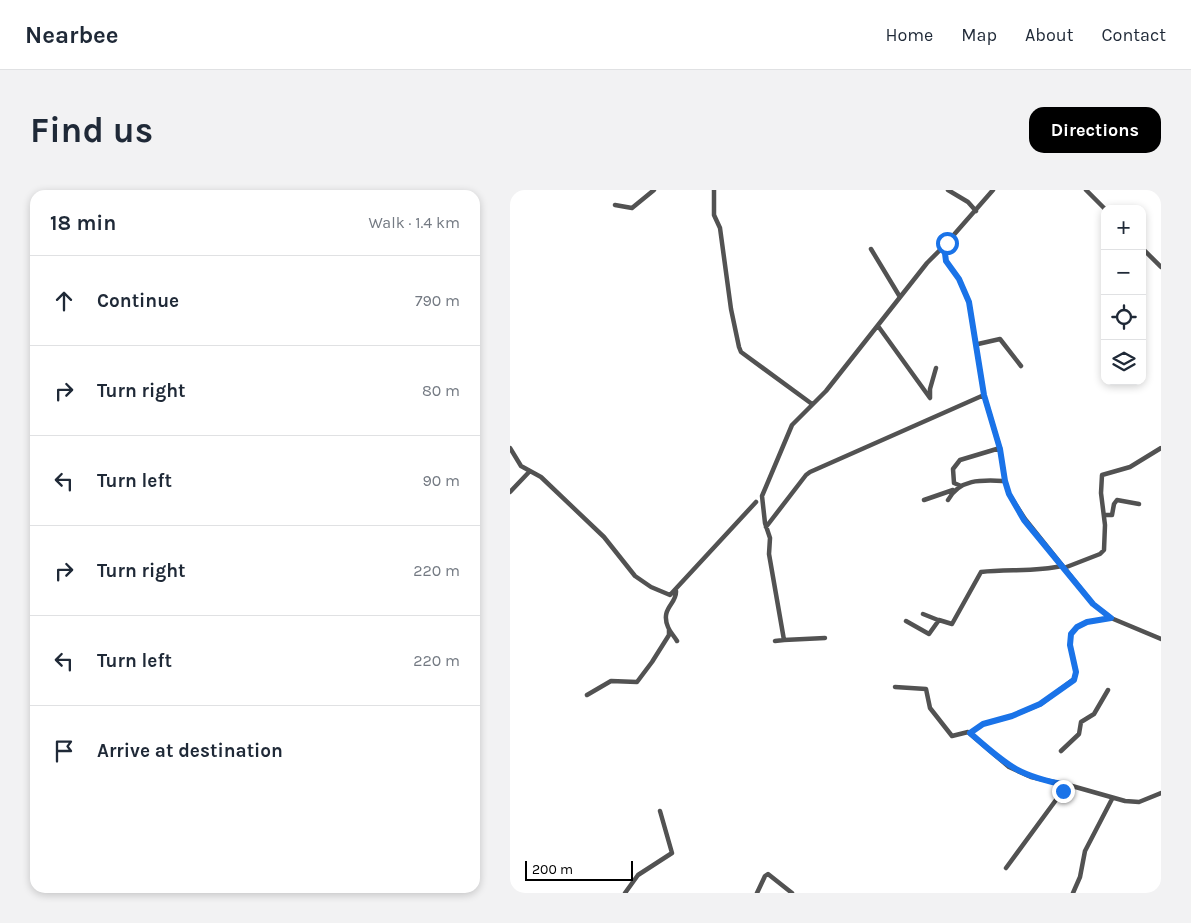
<!DOCTYPE html>
<meta charset="utf-8">
<style>
:root{--surface:#fff;--page:#f2f2f3;--text:#1f2937;--muted:#747a83;--line:#e0e1e3;--accent:#000}
body{margin:0;font-family:Karla,sans-serif;background:var(--page);color:var(--text)}
.controls{position:absolute;right:15px;top:15px;display:grid;overflow:hidden;border-radius:10px;box-shadow:0 2px 8px #0003}
.controls button{width:45px;height:45px;display:grid;place-items:center;padding:0;border:0;border-bottom:1px solid var(--line);background:var(--surface);color:var(--text);font:25px sans-serif}
.scale{position:absolute;left:15px;bottom:12px;width:108px;box-sizing:border-box;padding-left:5px;border:2px solid #000;border-top:0;font-size:14px;line-height:18px;white-space:nowrap;color:#000;-webkit-text-stroke:4px #fff;paint-order:stroke}
.stop{position:absolute;width:15px;height:15px;margin:-11px;border:4px solid #1a73e8;border-radius:50%;background:#fff}
.stop.end{background:#1a73e8;border-color:#fff;box-shadow:0 1px 5px #0008}
.list{margin:0;padding:0;list-style:none}
h2{display:flex;justify-content:space-between;align-items:center;height:65px;margin:0;padding:0 20px;font-size:21px}
h2 small{font-size:16px;font-weight:400;color:var(--muted)}
.list li{display:grid;grid-template-columns:32px 1fr auto;gap:15px;align-items:center;box-sizing:border-box;height:90px;padding:0 20px;border-top:1px solid var(--line)}
.list b{display:block;font-size:19px;white-space:nowrap}
.list em{font-size:16px;font-style:normal;color:var(--muted)}
.icon{flex:none;width:28px;height:28px;fill:none;stroke:currentColor;stroke-width:2;stroke-linecap:round;stroke-linejoin:round}
.map{position:relative;flex:none;width:651px;height:703px;overflow:hidden;border-radius:15px}
header{display:flex;align-items:center;gap:30px;box-sizing:border-box;height:70px;padding:0 25px;background:var(--surface);border-bottom:1px solid var(--line)}
header strong{font-size:24px}
nav{display:flex;gap:28px;margin-inline-start:auto;font-size:18px}
.intro{display:flex;align-items:center;justify-content:space-between;box-sizing:border-box;height:120px;padding:0 30px}
h1{margin:0;font-size:35px}
.button{padding:12px 22px;border-radius:15px;background:var(--accent);color:#fff;font-size:18px;font-weight:700}
main{display:flex;gap:30px;padding:0 30px}
aside{flex:1;background:var(--surface);border-radius:15px;box-shadow:0 2px 8px #0003}
.map>svg:first-child{display:block}
</style>
<header>
<strong>Nearbee</strong>
<nav><a>Home</a><a>Map</a><a>About</a><a>Contact</a></nav>
</header>
<div class="intro"><h1>Find us</h1><a class="button">Directions</a></div>
<main>
<aside>
<h2>18 min<small>Walk · 1.4 km</small></h2>
<ul class="list">
<li><svg class="icon" aria-label="ahead" viewBox="0 0 24 24"><path d="M12 20V5M6 11l6-6 6 6"/></svg><div><b>Continue</b></div><em>790 m</em></li>
<li><svg class="icon" aria-label="right" viewBox="0 0 24 24"><path d="M7 20v-9h11M14 6l5 5-5 5"/></svg><div><b>Turn right</b></div><em>80 m</em></li>
<li><svg class="icon" aria-label="left" viewBox="0 0 24 24"><path d="M17 20v-9H6M10 6l-5 5 5 5"/></svg><div><b>Turn left</b></div><em>90 m</em></li>
<li><svg class="icon" aria-label="right" viewBox="0 0 24 24"><path d="M7 20v-9h11M14 6l5 5-5 5"/></svg><div><b>Turn right</b></div><em>220 m</em></li>
<li><svg class="icon" aria-label="left" viewBox="0 0 24 24"><path d="M17 20v-9H6M10 6l-5 5 5 5"/></svg><div><b>Turn left</b></div><em>220 m</em></li>
<li><svg class="icon" aria-label="arrive" viewBox="0 0 24 24"><path d="M6 21V4h12l-3 4 3 4H6"/></svg><div><b>Arrive at destination</b></div></li>
</ul>
</aside>
<div class="map">
<svg width="651" height="703" viewBox="0 0 651 703">
<rect width="100%" height="100%" fill="#fff"/>
<g fill="none" stroke-linecap="round" stroke-linejoin="round">
<path stroke="#525252" stroke-width="4.5" d="M204 0V25L210 38 221 119 229 157 231 162 302 214
M438 0 458 12 466 21
M483 0 434 56 436 71 449 89 459 112 474 205 490 259 495 291 499 304 515 329 583 414 601 428 651 449
M576 0 595 19
M105 15 122 18 144 0
M632 58 651 77
M361 59 390 107
M368 136 420 208V199L426 178
M468 154 490 149 511 176
M0 258 11 276 31 287 94 347 125 386 141 397 160 405 246 312
M451 296 444 293 443 279 450 270 490 258
M0 302 20 281
M414 310 443 300
M438 310C450 288 473 290 495 291
M594 325H602L604 314 607 310 629 314
M256 337 296 285 300 282 474 205
M554 378 590 364 594 360 595 335 591 303 592 285 620 277 651 258
M166 401C167 414 150 418 158 437 160 442 164 446 167 451
M413 424 428 430
M396 431 419 444 429 430 442 434 471 382C498 379 525 382 552 376
M274 450 315 448
M265 451 274 450 259 364 260 348 255 333 252 306 282 235 316 201 417 73 434 56
M385 497 416 499 420 518 442 546 458 542 499 577 521 587 562 596 615 611 629 612 651 603
M77 505 101 491 127 492 142 472 159 445V440
M460 543 473 534 502 526 531 514 564 489 566 482 560 455 561 444 567 437 577 432 601 428
M551 561 569 544 571 532 584 524 598 500
M496 678 557 595
M115 703 128 685 162 663 150 621
M247 703 255 686 258 684 282 703
M563 703 570 687 575 661 602 609"/>
</g>
<g fill="none" stroke-linecap="round" stroke-linejoin="round">
<path stroke="#1a73e8" stroke-width="6" d="M437 53 434 56 436 71 449 89 459 112 474 205 490 259 495 291 499 304 514 330 583 414 601 428 577 432 567 437 561 444 560 455 566 482 564 490 530 514 502 526 473 534 460 543C497 575 507 586 557 595L553 601"/>
</g>
</svg>
<div class="controls">
<button>+</button>
<button>−</button>
<button><svg class="icon" aria-label="locate" viewBox="0 0 24 24"><circle cx="12" cy="12" r="6"/><path d="M12 2v4M12 18v4M2 12h4M18 12h4"/></svg></button>
<button><svg class="icon" aria-label="layers" viewBox="0 0 24 24"><path d="M12 4l9 5-9 5-9-5zM3 14l9 5 9-5"/></svg></button>
</div>
<div class="scale">200 m</div>
<div class="stop" style="left:437px;top:53px"></div>
<div class="stop end" style="left:553px;top:601px"></div>
</div>
</main>
